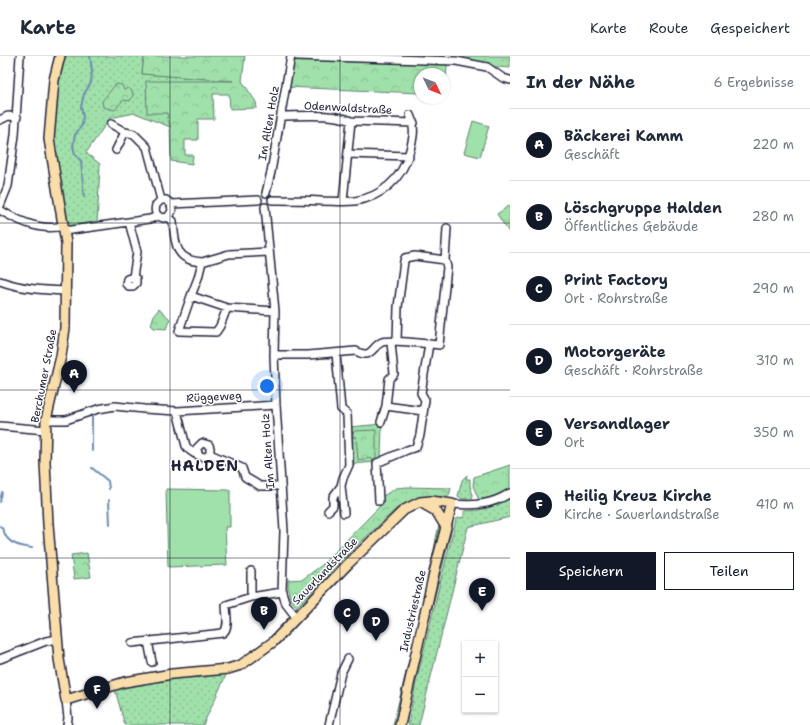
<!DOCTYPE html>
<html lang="de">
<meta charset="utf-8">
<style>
:root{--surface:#fff;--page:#f6f6f7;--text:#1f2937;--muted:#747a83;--line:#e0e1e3;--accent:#111827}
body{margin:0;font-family:"Shantell Sans",sans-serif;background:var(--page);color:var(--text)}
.controls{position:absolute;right:12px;bottom:12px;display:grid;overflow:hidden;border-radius:0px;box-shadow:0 1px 3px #0004}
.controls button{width:36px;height:36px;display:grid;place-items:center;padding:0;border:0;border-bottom:1px solid var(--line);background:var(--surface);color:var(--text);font:20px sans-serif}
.compass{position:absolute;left:414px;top:12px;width:36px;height:36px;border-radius:50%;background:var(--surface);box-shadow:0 1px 3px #0004;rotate:133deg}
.you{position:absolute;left:267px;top:330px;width:14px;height:14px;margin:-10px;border:3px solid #fff;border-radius:50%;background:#1a73e8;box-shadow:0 0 0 6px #1a73e833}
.badge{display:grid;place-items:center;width:26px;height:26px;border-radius:50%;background:var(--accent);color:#fff;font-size:13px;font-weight:700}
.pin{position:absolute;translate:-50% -33px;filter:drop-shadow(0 1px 2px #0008)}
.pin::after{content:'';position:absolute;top:21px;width:14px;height:12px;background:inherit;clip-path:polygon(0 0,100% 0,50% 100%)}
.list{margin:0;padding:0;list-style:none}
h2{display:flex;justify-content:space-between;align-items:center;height:52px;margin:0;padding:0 16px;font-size:17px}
h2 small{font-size:13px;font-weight:400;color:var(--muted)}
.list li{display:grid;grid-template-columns:26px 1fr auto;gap:12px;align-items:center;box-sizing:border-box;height:72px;padding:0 16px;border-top:1px solid var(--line)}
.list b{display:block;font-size:15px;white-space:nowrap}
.list p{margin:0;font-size:13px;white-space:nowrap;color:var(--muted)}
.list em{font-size:13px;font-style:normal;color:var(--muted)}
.actions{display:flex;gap:8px;padding:12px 16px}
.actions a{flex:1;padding:9px 0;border:1px solid var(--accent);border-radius:0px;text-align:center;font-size:14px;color:var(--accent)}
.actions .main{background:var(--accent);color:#fff}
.map{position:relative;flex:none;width:510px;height:669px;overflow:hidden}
header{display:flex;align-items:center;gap:24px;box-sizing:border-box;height:56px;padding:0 20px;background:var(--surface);border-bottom:1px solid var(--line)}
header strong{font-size:19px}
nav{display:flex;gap:22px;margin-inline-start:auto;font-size:14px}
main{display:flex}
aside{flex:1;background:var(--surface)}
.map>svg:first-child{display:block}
</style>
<header>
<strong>Karte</strong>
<nav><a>Karte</a><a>Route</a><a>Gespeichert</a></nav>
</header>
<main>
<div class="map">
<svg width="510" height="669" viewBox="0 0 510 669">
<defs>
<pattern id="grass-dots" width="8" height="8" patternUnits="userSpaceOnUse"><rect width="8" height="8" fill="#a0e0aa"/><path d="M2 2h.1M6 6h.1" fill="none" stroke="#8ac093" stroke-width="1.8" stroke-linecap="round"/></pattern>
<pattern id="forest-crowns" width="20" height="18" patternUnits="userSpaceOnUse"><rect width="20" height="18" fill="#a0e0aa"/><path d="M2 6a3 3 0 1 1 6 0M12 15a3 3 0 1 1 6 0" fill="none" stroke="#8ac093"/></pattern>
</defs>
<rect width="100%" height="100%" fill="#fff"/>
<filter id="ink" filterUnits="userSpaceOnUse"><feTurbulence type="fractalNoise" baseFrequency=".025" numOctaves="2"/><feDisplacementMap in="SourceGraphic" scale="8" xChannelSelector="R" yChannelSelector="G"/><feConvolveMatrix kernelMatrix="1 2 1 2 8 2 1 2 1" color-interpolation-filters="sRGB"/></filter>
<g filter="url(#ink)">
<path fill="url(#grass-dots)" stroke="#618172" d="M60 0H144L142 18 242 25 167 56 170 71 135 57 110 62 86 97 100 108 97 170 64 175 50 85Z
M382 368 381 403 376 405 355 375 351 378 350 371Z
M351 381H356L374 406 354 408Z
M467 419 466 423H470V430L473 439 472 443H462L458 440 462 424Z
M510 441V461L468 471 419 669H408L416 626 438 535 456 464 458 462 464 461V455C481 455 496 451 510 441Z
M452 465 453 466 452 472 417 612 406 669H404L415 614Z
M439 468V476L395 669H393L424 543Z
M227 617 203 669H125L115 634 119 632 154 623Z"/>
<path fill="url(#forest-crowns)" stroke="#618172" d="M144 0H245L242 25 256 46 257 52 230 53 229 38H213L214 63H198V84H185V99H193L192 108 171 105 170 71 167 57H147L146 25H233L142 18Z
M291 0 448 3 444 39V18H420V37L286 31Z
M464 0H510V12L485 10 464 6Z
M116 28 122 29 124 34 128 32 132 35 133 39 130 45 124 44 122 45 115 54 103 51 102 45Z
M510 149V178L497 158Z
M159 253 170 263 166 273 154 272 151 269 154 259Z
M376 374V405L374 406 371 402 358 404 356 381H353V377L355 375Z
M510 409V433C501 439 490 443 479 444L473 430 474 421Z
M407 431 451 432 449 440 419 442 396 453 347 499 297 551C288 542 288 536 288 524L303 523 322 509 380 450 383 440 396 432Z
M87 497 91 521 74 523 71 499Z"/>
<path fill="#a0e0aa" stroke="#618172" d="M473 65 489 70 480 101 464 97Z
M166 433 230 434V471H225L227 509 168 511Z"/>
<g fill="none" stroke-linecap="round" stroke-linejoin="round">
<path stroke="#6d8db0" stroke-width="2" d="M84 141 81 105 75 98 73 90 75 79 82 69 83 60 81 51 84 38 91 27 92 15 90 0
M92 360V395
M92 412 108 425 109 433
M109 444 110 468
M0 446 2 436
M0 470C4 473 4 478 7 482 14 490 22 490 32 492"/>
<defs>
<path id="minor" d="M297 0 456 5 487 11 503 22 510 24
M281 60C300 60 335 57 351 65L414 67
M0 64 8 60 17 61
M111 68 125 76
M116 94 125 76 134 78 147 91 161 144
M348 98 409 100
M266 137 271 116 291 0
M272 144C288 144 304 144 321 145 332 145 344 146 355 145 381 141 402 123 409 97 413 84 416 72 410 59
M343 145 351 65
M171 148 172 155 168 161 163 162C156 160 154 156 156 149L161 144H166L171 148 258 144
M0 150 8 130 15 79 20 0
M265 151 275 255 274 299 276 349 284 475 282 536 286 548 296 561
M0 154C18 165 41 176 63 170
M168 161 173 165C175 186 174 205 202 206
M129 166 137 196 133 221 136 223V227L133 230H129L126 228 127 223 133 221
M64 175 150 163 158 160
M0 225C22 233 43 234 66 235
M191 240 198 222 202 206 229 198 269 196
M227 252 220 270 216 276 179 275 191 240 227 252 275 255
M397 285 398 251 404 205 405 202 415 200 445 204
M274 299H308L356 295C372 304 371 291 382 286 390 283 428 288 439 289L447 211 445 204 447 172
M386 350 423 355
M177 355 186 390C190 396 199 401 206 401L210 398V392L209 389 202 387 197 392 198 398
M46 364H66L98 353 115 350 144 353 177 355 276 349
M381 366 386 350 389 323 394 318 391 286
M0 370 46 374
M210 398 242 412 245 421 260 430H281
M341 430 344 457
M379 445 377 407 407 394 416 391 420 379 425 344 421 337 429 288
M452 448C473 450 492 449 510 437
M328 455 333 450V441L341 430 343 422 349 409 347 358 341 353 336 297
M251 515V541
M148 585 152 606
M132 587 223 577C230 571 226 558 226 549L251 541 282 536
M0 603 46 585 58 583
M66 644 68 662 67 669
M329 669 341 617 348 603"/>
<path id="major" d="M60 0 54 24 49 83 66 187 65 272 61 300 46 364 45 406 48 468 59 603 66 644 125 626 172 618 228 613 241 609 273 586 347 509 404 454 420 446 431 445 452 448 434 517 400 669
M422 447 436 455 446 471"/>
</defs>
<use href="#minor" stroke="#22223b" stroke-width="10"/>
<use href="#major" stroke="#22223b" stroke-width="12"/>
<use href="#minor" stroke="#fff" stroke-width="7"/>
<use href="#major" stroke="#f9deab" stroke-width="9"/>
</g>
</g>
<path fill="none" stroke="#22223b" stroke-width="1" stroke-opacity="0.55" d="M170 0V669M340 0V669M0 167H510M0 334H510M0 502H510"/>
<g text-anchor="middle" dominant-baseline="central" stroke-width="3" stroke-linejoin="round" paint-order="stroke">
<g font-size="11" fill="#22223b" stroke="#fff">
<text transform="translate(348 52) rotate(3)">Odenwaldstraße</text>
<text transform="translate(269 67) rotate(-80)">Im Alten Holz</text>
<text transform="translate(44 320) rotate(-79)">Berchumer Straße</text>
<text transform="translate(214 341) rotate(-3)">Rüggeweg</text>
<text transform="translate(268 395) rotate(-94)">Im Alten Holz</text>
<text transform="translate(325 515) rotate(-46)">Sauerlandstraße</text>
<text transform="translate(413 555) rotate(-77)">Industriestraße</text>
</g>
<g font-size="15" font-weight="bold" letter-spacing="1" fill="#22223b" stroke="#fff">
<text x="205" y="410">HALDEN</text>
</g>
</g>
</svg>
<div class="controls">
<button>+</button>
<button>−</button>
</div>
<svg class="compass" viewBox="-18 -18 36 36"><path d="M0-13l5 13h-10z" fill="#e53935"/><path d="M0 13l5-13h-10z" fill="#747a83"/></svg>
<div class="you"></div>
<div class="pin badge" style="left:74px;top:337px">A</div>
<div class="pin badge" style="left:264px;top:574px">B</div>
<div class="pin badge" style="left:347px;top:576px">C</div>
<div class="pin badge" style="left:376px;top:585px">D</div>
<div class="pin badge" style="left:482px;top:555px">E</div>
<div class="pin badge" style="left:97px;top:653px">F</div>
</div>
<aside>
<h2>In der Nähe<small>6 Ergebnisse</small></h2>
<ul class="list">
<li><span class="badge">A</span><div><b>Bäckerei Kamm</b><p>Geschäft</p></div><em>220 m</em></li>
<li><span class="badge">B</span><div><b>Löschgruppe Halden</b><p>Öffentliches Gebäude</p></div><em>280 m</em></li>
<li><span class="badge">C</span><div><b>Print Factory</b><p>Ort · Rohrstraße</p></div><em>290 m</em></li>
<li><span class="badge">D</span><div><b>Motorgeräte</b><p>Geschäft · Rohrstraße</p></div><em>310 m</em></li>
<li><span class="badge">E</span><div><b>Versandlager</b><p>Ort</p></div><em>350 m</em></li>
<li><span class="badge">F</span><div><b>Heilig Kreuz Kirche</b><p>Kirche · Sauerlandstraße</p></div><em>410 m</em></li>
</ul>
<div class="actions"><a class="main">Speichern</a><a>Teilen</a></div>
</aside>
</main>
